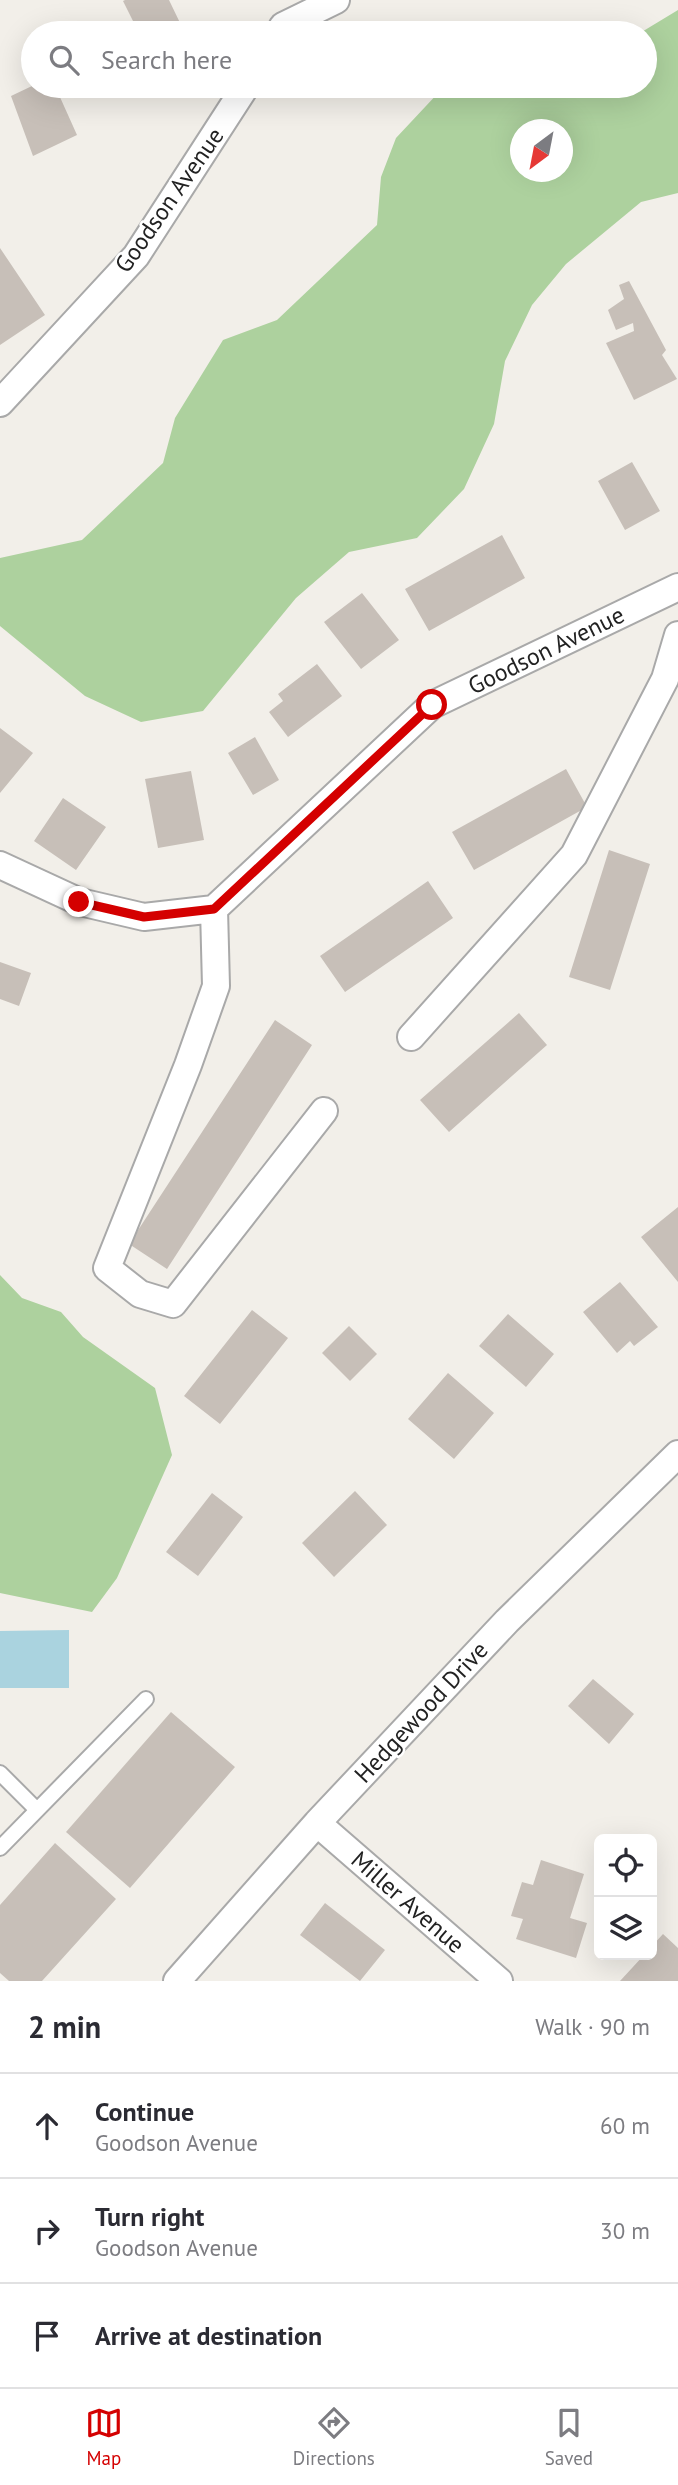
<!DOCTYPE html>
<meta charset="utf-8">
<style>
:root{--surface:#fff;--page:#f2f2f3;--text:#2b2b33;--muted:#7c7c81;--line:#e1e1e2;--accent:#d40000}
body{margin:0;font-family:"PT Sans",sans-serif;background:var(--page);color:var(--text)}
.controls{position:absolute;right:21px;bottom:21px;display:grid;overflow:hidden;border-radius:10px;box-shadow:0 7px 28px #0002}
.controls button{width:63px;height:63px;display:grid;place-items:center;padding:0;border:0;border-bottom:2px solid var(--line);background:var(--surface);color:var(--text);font:35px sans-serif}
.compass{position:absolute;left:510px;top:119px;width:63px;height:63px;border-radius:50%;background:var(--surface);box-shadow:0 7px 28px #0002;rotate:212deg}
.stop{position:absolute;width:21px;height:21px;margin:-16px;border:5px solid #d40000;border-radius:50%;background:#fff}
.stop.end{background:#d40000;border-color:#fff;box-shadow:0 2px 7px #0008}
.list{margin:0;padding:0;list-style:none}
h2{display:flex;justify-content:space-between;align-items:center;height:91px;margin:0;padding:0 28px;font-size:30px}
h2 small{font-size:23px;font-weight:400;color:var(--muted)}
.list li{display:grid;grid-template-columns:46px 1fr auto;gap:21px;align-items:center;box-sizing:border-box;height:105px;padding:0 28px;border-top:2px solid var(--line)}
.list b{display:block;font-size:26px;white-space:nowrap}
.list p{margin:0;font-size:23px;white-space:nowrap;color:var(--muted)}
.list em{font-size:23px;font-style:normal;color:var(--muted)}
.icon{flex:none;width:38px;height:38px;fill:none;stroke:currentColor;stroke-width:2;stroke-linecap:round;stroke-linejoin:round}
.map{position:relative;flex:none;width:678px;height:1981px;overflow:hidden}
.search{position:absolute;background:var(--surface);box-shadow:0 7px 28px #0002;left:21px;right:21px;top:21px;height:77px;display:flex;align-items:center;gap:18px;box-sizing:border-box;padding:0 24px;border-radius:38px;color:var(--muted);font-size:26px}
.sheet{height:406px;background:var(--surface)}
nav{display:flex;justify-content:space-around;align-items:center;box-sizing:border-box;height:98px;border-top:2px solid var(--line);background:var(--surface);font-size:19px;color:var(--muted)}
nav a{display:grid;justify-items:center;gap:4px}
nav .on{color:var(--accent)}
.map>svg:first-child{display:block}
</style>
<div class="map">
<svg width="678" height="1981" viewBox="0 0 678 1981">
<rect width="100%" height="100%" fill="#f2efe9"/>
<path fill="#add19e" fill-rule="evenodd" d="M678 10V193L641 202 566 264 532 305 505 361 494 424 464 489 417 538 349 552 296 598 203 711 141 722 85 696 0 626V558L82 540 163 463 175 418 223 340 277 320 377 225 381 177 396 138 440 91 496 86H645V33H640ZM520 130H562V172H520Z
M0 1275 22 1298 61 1312 83 1337 155 1388 172 1455 117 1578 92 1612 0 1593Z"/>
<path fill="#aad3df" d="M69 1630V1688H0V1631Z"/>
<path fill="#c7bfb8" d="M125 0H169L182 27 169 33H139L123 1Z
M32 86H55L77 135 33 156 11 96Z
M0 248 45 315 0 345Z
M629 281 666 350 662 355 677 379 634 400 606 343 634 331 633 323 616 330 608 310 624 299 619 285Z
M632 462 660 511 625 530 598 481Z
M502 535 525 578 429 631 405 589Z
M362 593 399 640 361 669 324 622Z
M317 664 342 696 288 737 269 712 283 701 278 694Z
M0 728 33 753 0 793Z
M255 737 279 780 253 795 228 753Z
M566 769 587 807 474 870 452 832Z
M191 771 204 840 158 848 145 779Z
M63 798 106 827 76 870 34 841Z
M609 850 650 864 610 990 569 977Z
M428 881 453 918 345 992 320 956Z
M0 962 31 973 19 1006 0 999Z
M519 1013 547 1045 449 1132 420 1100Z
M275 1020 312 1045 167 1269 129 1244Z
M678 1207V1282L641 1237Z
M620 1282 658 1327 634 1346 630 1341 617 1353 583 1312Z
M252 1310 288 1338 220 1424 184 1396Z
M508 1314 554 1354 526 1387 479 1346Z
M349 1326 377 1354 350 1381 322 1353Z
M448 1373 494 1413 454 1459 408 1419Z
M355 1491 387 1525 334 1577 302 1543Z
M212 1493 243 1517 198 1576 166 1552Z
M593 1679 634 1714 609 1744 568 1706Z
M171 1712 235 1767 130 1888 66 1832Z
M55 1843 116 1899 42 1981H9L0 1973V1905Z
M541 1860 584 1874 570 1918 587 1923 576 1958 516 1939 523 1919 511 1916 522 1882 533 1885Z
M325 1903 385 1950 360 1981 300 1935Z
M663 1934 678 1948V1981H620L644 1955H652V1946Z"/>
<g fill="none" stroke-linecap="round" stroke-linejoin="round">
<defs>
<path id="service" d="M0 1773 37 1810
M0 1848 146 1699"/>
<path id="minor" d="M279 33 283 26 336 0
M0 403 136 256 246 86
M0 865 80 902 144 917 214 909 432 705 678 587
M214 909 216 986 188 1065 107 1268 140 1294 173 1304 324 1111
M411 1037 574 855 665 679 678 635
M317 1823 499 1981
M177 1981 317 1823 507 1621 678 1454"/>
</defs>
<use href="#service" stroke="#a9a9a9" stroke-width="18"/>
<use href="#minor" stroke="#a9a9a9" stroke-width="30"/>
<use href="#service" stroke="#fff" stroke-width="14"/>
<use href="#minor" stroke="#fff" stroke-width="26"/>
</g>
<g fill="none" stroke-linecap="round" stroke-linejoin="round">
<path stroke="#d40000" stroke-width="9" d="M79 902 144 917 214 909 432 705"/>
</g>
<g text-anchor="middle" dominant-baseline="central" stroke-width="5" stroke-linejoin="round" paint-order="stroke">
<g font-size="24" fill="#222" stroke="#fff">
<text transform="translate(169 200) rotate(-55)">Goodson Avenue</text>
<text transform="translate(546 650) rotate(-26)">Goodson Avenue</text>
<text transform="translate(421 1712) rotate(-47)">Hedgewood Drive</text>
<text transform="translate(408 1902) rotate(41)">Miller Avenue</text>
</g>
</g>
</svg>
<div class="controls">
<button><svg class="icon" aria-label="locate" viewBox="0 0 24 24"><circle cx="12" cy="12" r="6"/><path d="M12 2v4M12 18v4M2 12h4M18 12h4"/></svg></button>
<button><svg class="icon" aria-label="layers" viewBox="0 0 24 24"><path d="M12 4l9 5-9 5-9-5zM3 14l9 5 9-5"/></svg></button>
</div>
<svg class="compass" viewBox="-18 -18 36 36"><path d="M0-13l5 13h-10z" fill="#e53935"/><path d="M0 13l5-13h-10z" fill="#7c7c81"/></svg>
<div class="stop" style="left:432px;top:705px"></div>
<div class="stop end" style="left:79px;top:902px"></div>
<div class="search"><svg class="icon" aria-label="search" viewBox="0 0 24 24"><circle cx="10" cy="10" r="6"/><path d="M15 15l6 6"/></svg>Search here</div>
</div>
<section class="sheet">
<h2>2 min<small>Walk · 90 m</small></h2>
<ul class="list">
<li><svg class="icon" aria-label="ahead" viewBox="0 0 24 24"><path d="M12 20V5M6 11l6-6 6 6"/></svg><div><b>Continue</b><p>Goodson Avenue</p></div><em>60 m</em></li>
<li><svg class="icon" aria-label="right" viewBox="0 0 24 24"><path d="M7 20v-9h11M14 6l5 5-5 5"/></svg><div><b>Turn right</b><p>Goodson Avenue</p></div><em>30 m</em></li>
<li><svg class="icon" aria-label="arrive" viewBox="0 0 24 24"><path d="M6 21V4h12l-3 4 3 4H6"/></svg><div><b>Arrive at destination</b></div></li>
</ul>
</section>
<nav>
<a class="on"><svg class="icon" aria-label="map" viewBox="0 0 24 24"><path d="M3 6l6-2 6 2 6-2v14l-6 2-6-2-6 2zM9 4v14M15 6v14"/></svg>Map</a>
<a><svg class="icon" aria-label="directions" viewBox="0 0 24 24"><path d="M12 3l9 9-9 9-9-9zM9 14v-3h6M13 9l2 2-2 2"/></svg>Directions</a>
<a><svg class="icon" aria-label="saved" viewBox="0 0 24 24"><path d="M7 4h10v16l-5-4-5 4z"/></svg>Saved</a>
</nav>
